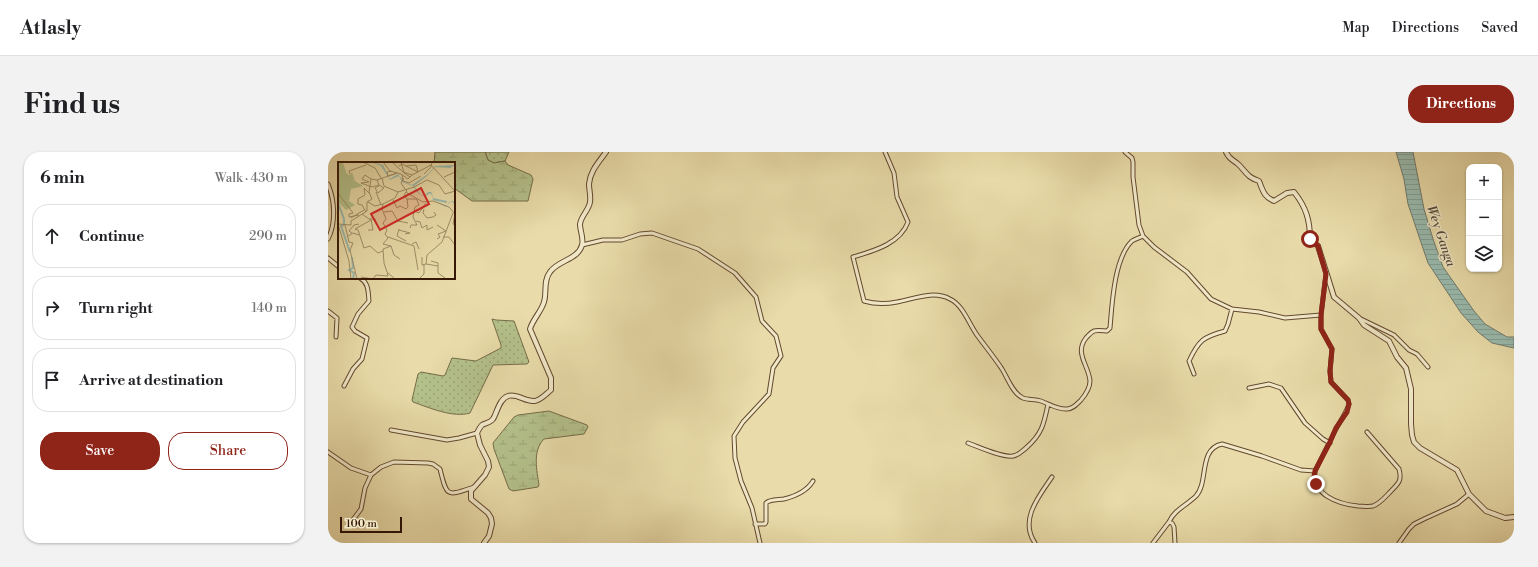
<!DOCTYPE html>
<meta charset="utf-8">
<style>
:root{--surface:#fff;--page:#f2f2f2;--text:#202124;--muted:#757577;--line:#e0e0e0;--accent:#8f2418}
body{margin:0;font-family:"Libre Bodoni",serif;background:var(--page);color:var(--text)}
.controls{position:absolute;right:12px;top:12px;display:grid;overflow:hidden;border-radius:8px;box-shadow:0 1px 3px #0004}
.controls button{width:36px;height:36px;display:grid;place-items:center;padding:0;border:0;border-bottom:1px solid var(--line);background:var(--surface);color:var(--text);font:20px sans-serif}
.scale{position:absolute;left:12px;bottom:10px;width:62px;box-sizing:border-box;padding-left:4px;border:2px solid #361807;border-top:0;font-size:11px;line-height:14px;white-space:nowrap;color:#361807;-webkit-text-stroke:3px #f1e8c8;paint-order:stroke}
.stop{position:absolute;width:12px;height:12px;margin:-9px;border:3px solid #8f2418;border-radius:50%;background:#fff}
.stop.end{background:#8f2418;border-color:#fff;box-shadow:0 1px 4px #0008}
.list{margin:0;padding:0;list-style:none}
h2{display:flex;justify-content:space-between;align-items:center;height:52px;margin:0;padding:0 16px;font-size:17px}
h2 small{font-size:13px;font-weight:400;color:var(--muted)}
.list li{display:grid;grid-template-columns:26px 1fr auto;gap:12px;align-items:center;box-sizing:border-box;height:64px;margin:0 8px 8px;padding:0 8px;border:1px solid var(--line);border-radius:16px}
.list b{display:block;font-size:15px;white-space:nowrap}
.list em{font-size:13px;font-style:normal;color:var(--muted)}
.actions{display:flex;gap:8px;padding:12px 16px}
.actions a{flex:1;padding:9px 0;border:1px solid var(--accent);border-radius:16px;text-align:center;font-size:14px;color:var(--accent)}
.actions .main{background:var(--accent);color:#fff}
.icon{flex:none;width:22px;height:22px;fill:none;stroke:currentColor;stroke-width:2;stroke-linecap:round;stroke-linejoin:round}
.map{position:relative;flex:none;width:1186px;height:391px;overflow:hidden;border-radius:16px}
header{display:flex;align-items:center;gap:24px;box-sizing:border-box;height:56px;padding:0 20px;background:var(--surface);border-bottom:1px solid var(--line)}
header strong{font-size:19px}
nav{display:flex;gap:22px;margin-inline-start:auto;font-size:14px}
.intro{display:flex;align-items:center;justify-content:space-between;box-sizing:border-box;height:96px;padding:0 24px}
h1{margin:0;font-size:28px}
.button{padding:10px 18px;border-radius:16px;background:var(--accent);color:#fff;font-size:14px;font-weight:700}
main{display:flex;gap:24px;padding:0 24px}
aside{flex:1;background:var(--surface);border-radius:16px;box-shadow:0 1px 3px #0004}
.map>svg:first-child{display:block}
</style>
<header>
<strong>Atlasly</strong>
<nav><a>Map</a><a>Directions</a><a>Saved</a></nav>
</header>
<div class="intro"><h1>Find us</h1><a class="button">Directions</a></div>
<main>
<aside>
<h2>6 min<small>Walk · 430 m</small></h2>
<ul class="list">
<li><svg class="icon" aria-label="ahead" viewBox="0 0 24 24"><path d="M12 20V5M6 11l6-6 6 6"/></svg><div><b>Continue</b></div><em>290 m</em></li>
<li><svg class="icon" aria-label="right" viewBox="0 0 24 24"><path d="M7 20v-9h11M14 6l5 5-5 5"/></svg><div><b>Turn right</b></div><em>140 m</em></li>
<li><svg class="icon" aria-label="arrive" viewBox="0 0 24 24"><path d="M6 21V4h12l-3 4 3 4H6"/></svg><div><b>Arrive at destination</b></div></li>
</ul>
<div class="actions"><a class="main">Save</a><a>Share</a></div>
</aside>
<div class="map">
<svg width="1186" height="391" viewBox="0 0 1186 391">
<defs>
<pattern id="grass-dots" width="8" height="8" patternUnits="userSpaceOnUse"><rect width="8" height="8" fill="#b4c18b"/><path d="M2 2h.1M6 6h.1" fill="none" stroke="#9ba576" stroke-width="1.8" stroke-linecap="round"/></pattern>
<pattern id="wetland-marsh" width="20" height="14" patternUnits="userSpaceOnUse"><rect width="20" height="14" fill="#b4c18b"/><path d="M1 5h8M5 5V1M11 12h8M15 12V8" fill="none" stroke="#9ba576"/></pattern>
<pattern id="water-rules" width="6" height="5" patternUnits="userSpaceOnUse"><rect width="6" height="5" fill="#98baae"/><path d="M0 2.5h6" fill="none" stroke="#849f94"/></pattern>
</defs>
<rect width="100%" height="100%" fill="#e9dcaa"/>
<filter id="stains"><feTurbulence type="fractalNoise" baseFrequency=".005" numOctaves="4"/><feColorMatrix values="0 0 0 0 .2 0 0 0 0 .09 0 0 0 0 .02 0 0 0 .5 -.17"/></filter>
<radialGradient id="worn" r=".72"><stop offset=".6" stop-color="#630" stop-opacity="0"/><stop offset="1" stop-color="#630" stop-opacity=".3"/></radialGradient>
<path fill="url(#grass-dots)" stroke="#756c49" d="M157 0H181L177 9 166 11 160 8Z
M164 167 168 168 186 169 201 210 199 212 165 213 142 261C125 266 102 256 85 250L84 248 90 222 93 220 115 224 117 223 124 206 148 209 173 196V193Z"/>
<path fill="url(#wetland-marsh)" stroke="#756c49" d="M107 0H157L160 8 166 11 177 9 180 13 203 23 205 27 200 49H144L126 36V11H106Z
M221 259 259 273 260 275 256 282 216 287C204 299 209 319 211 333L210 335 185 339 181 337 166 297 165 291 186 265 190 263Z"/>
<path fill="url(#water-rules)" stroke="#71796b" d="M1068 0H1085L1096 57 1105 87 1115 115 1146 159 1157 172 1179 185H1186V196L1164 191 1150 180 1133 161 1100 111 1080 52 1076 27Z"/>
<g fill="none" stroke-linecap="round" stroke-linejoin="round">
<defs>
<path id="minor" d="M557 0 566 21 569 45 580 70C572 92 545 99 525 105L536 149C546 152 559 152 569 150 586 147 605 138 622 147 635 153 641 172 649 183 657 194 666 205 674 217 679 225 685 242 695 246 700 248 707 247 713 249 721 252 730 258 739 257 745 257 749 252 753 248 758 242 762 236 762 229 761 214 746 201 758 186 766 177 767 178 779 179L782 176C784 153 786 106 804 89 807 87 811 86 815 84
M797 0 804 6 805 10V25L811 73 815 84 826 95 859 120 883 147 904 157 931 160 957 166 993 163
M0 32C7 49 8 71 0 87
M254 93 275 88H294L312 82 324 81 370 97 407 121 428 145 434 169 448 184 453 204 445 216 441 242 415 270 406 284 407 306 413 329 424 356 432 391
M0 106 11 115
M0 159 9 166 8 185
M1033 167 1066 183 1081 198 1089 202 1100 215
M866 222 861 209C871 188 875 185 897 179L900 172 904 157
M16 234 25 217 34 207 39 186 27 179 24 175 30 162 41 149C40 140 41 131 32 126
M921 236 941 232 953 236 977 271 995 287 1002 291
M63 278 119 288 131 286 149 281
M640 291C651 295 675 306 685 304 691 303 694 299 698 296 714 282 716 272 720 252
M0 300 23 316 43 323
M987 319C984 343 1010 352 1030 354 1035 354 1040 355 1045 354 1053 351 1058 344 1064 338 1071 331 1074 328 1071 317L1039 280
M24 369 33 357 37 336 43 323 53 315 66 310 100 311 105 312 112 317C119 346 119 344 146 335
M841 370C846 358 859 353 868 344 881 330 870 297 894 292L934 304 973 318 987 319C994 305 1001 291 1008 277 1013 268 1018 261 1021 252L1020 248 1003 230 1002 219 1004 197 993 177V163L998 122
M427 372H437L438 370V351C442 347 450 348 456 347 468 344 479 339 485 329
M707 391C691 368 711 344 724 325
M825 391 841 370 844 371 846 375 847 391
M1071 391 1081 377 1086 372 1096 367 1129 352 1141 342"/>
<path id="tertiary" d="M898 0C902 9 905 7 911 13 919 21 919 25 931 29 935 39 936 45 946 49L959 41 966 40C978 55 982 68 982 87L990 94 1006 145 1031 166 1036 173 1061 189 1069 205 1078 216 1083 237V272L1084 283 1086 290 1092 296 1129 318 1141 342 1158 359 1177 366 1186 365
M156 391 161 384 164 372 163 366 160 361 143 347V339L157 323 161 315 160 309 152 293 149 281C150 279 152 275 154 273 157 271 162 271 165 267 169 261 171 247 180 244 189 241 197 250 207 249 213 248 218 242 223 238V226L202 177C205 167 213 160 216 150 219 140 215 129 222 120 230 108 250 108 254 93 256 87 252 79 252 72 253 64 261 58 262 50 263 44 261 38 261 32 262 19 271 10 278 0"/>
</defs>
<use href="#minor" stroke="#634930" stroke-width="5"/>
<use href="#tertiary" stroke="#634930" stroke-width="6"/>
<use href="#minor" stroke="#f1e8c8" stroke-width="3"/>
<use href="#tertiary" stroke="#f1e8c8" stroke-width="4"/>
</g>
<g fill="none" stroke-linecap="round" stroke-linejoin="round">
<path stroke="#8f2418" stroke-width="5" d="M982 87 990 94 998 122 993 163V177L1004 197 1002 219 1003 230 1020 248 1021 252 1019 260 1008 276 1002 290 987 319 986 325 988 332"/>
</g>
<g text-anchor="middle" dominant-baseline="central" stroke-width="3" stroke-linejoin="round" paint-order="stroke">
<g font-size="13" font-style="italic" fill="#534939" stroke="#f1e8c8">
<text transform="translate(1113 84) rotate(71)">Wey Ganga</text>
</g>
</g>
<g transform="translate(10 10)">
<rect width="117" height="117" fill="#e9dcaa"/>
<path d="M0 1H5L9 12 12 13 14 10 17 19 25 24 13 27 11 39 17 43 8 48 1 41Z" fill="#b4c18b"/>
<path d="M33 0 45 3 52 17 60 12 66 20 74 23 90 12 97 4 117 3 112 6 97 5 89 14 76 24 82 32 86 34 90 30H93L94 31 95 38 109 44 111 40 115 39 116 40 117 45 115 40H112L108 45 95 38 93 31 87 34H84L79 30 75 24 64 20 61 14 52 18 43 4Z" fill="#98baae"/>
<path fill="none" stroke="#98baae" stroke-width="2" d="M95 37 109 40M0 41 6 57V63L3 64 12 90M14 95 15 106 11 108 16 111 15 117"/>
<path fill="none" stroke="#a18e69" stroke-width="1" d="M25 0 37 6 43 16M45 0 52 9 63 12M54 0 65 10 74 13 93 3 117 29M63 0 66 11 72 15M61 4 64 2 80 10M68 4 78 3 80 10M53 9 49 10 50 14 57 12M12 12 11 9 28 3M63 12 70 17 74 13M86 12 93 5 94 0M64 13 65 19 71 21 83 14M106 15 117 10M44 16 46 24 60 30M66 16 63 21 67 27M33 17 27 13 24 17 31 20 23 21 34 25M41 24 37 26 40 31 46 26 41 23M34 25 41 23 39 18M68 27 69 31 85 40 95 39 111 45 117 52M38 30 43 43M60 30 76 25 89 18 101 23 107 32 117 29M68 30 66 34 69 37H78M0 31 15 51M55 38 59 46 62 44 68 47 70 45 69 37M30 40 37 44 45 42M86 47 85 51 89 56 95 55 98 53 96 50M76 49 77 45 81 43 78 36M28 50 24 43 20 42V37L27 33 26 26 32 32M46 50 54 49 60 59 70 61M15 51 11 52V55L21 53M24 52 31 57H37L39 62M117 52 115 62 117 63M13 56 26 48M33 58 17 67 20 68 26 86 32 84 40 91 45 89M78 59 82 60 84 66 89 63V68L95 65M0 62 11 99 13 117M0 62 13 63V59L29 49V40L34 37 31 30 33 17 39 18 59 11M7 63 11 80 15 81 12 88 19 117M72 66 73 63H79L75 55 76 49 81 51 88 41M61 67 59 74 68 79M30 68H35L33 57M61 68 72 71 67 72M14 71 11 69 16 63 21 62M10 74 15 71 21 73M50 75 76 84 80 108M105 75H111L117 83M99 77 102 75 100 72 108 69 99 63M74 82 78 80 81 87M53 84 56 93 62 97M84 95V103L88 102 89 93 104 80 115 51M88 102 100 104V101L93 99M100 104V111L107 116M23 115 35 117M35 117 38 113 50 114 49 111M57 117 49 110 46 101 45 87 53 84 45 82 50 76 47 72 49 68 45 61 48 57 44 47 45 42 57 36 60 30M81 117 86 112V103"/>
<path fill="#d62828" fill-opacity="0.15" stroke="#d62828" stroke-width="2" d="M83 26 91 42 42 68 33 52Z"/>
<rect width="117" height="117" fill="none" stroke="#361807" stroke-width="2"/>
</g>
<rect width="100%" height="100%" filter="url(#stains)"/>
<rect width="100%" height="100%" fill="url(#worn)"/>
</svg>
<div class="controls">
<button>+</button>
<button>−</button>
<button><svg class="icon" aria-label="layers" viewBox="0 0 24 24"><path d="M12 4l9 5-9 5-9-5zM3 14l9 5 9-5"/></svg></button>
</div>
<div class="scale">100 m</div>
<div class="stop" style="left:982px;top:87px"></div>
<div class="stop end" style="left:988px;top:332px"></div>
</div>
</main>
